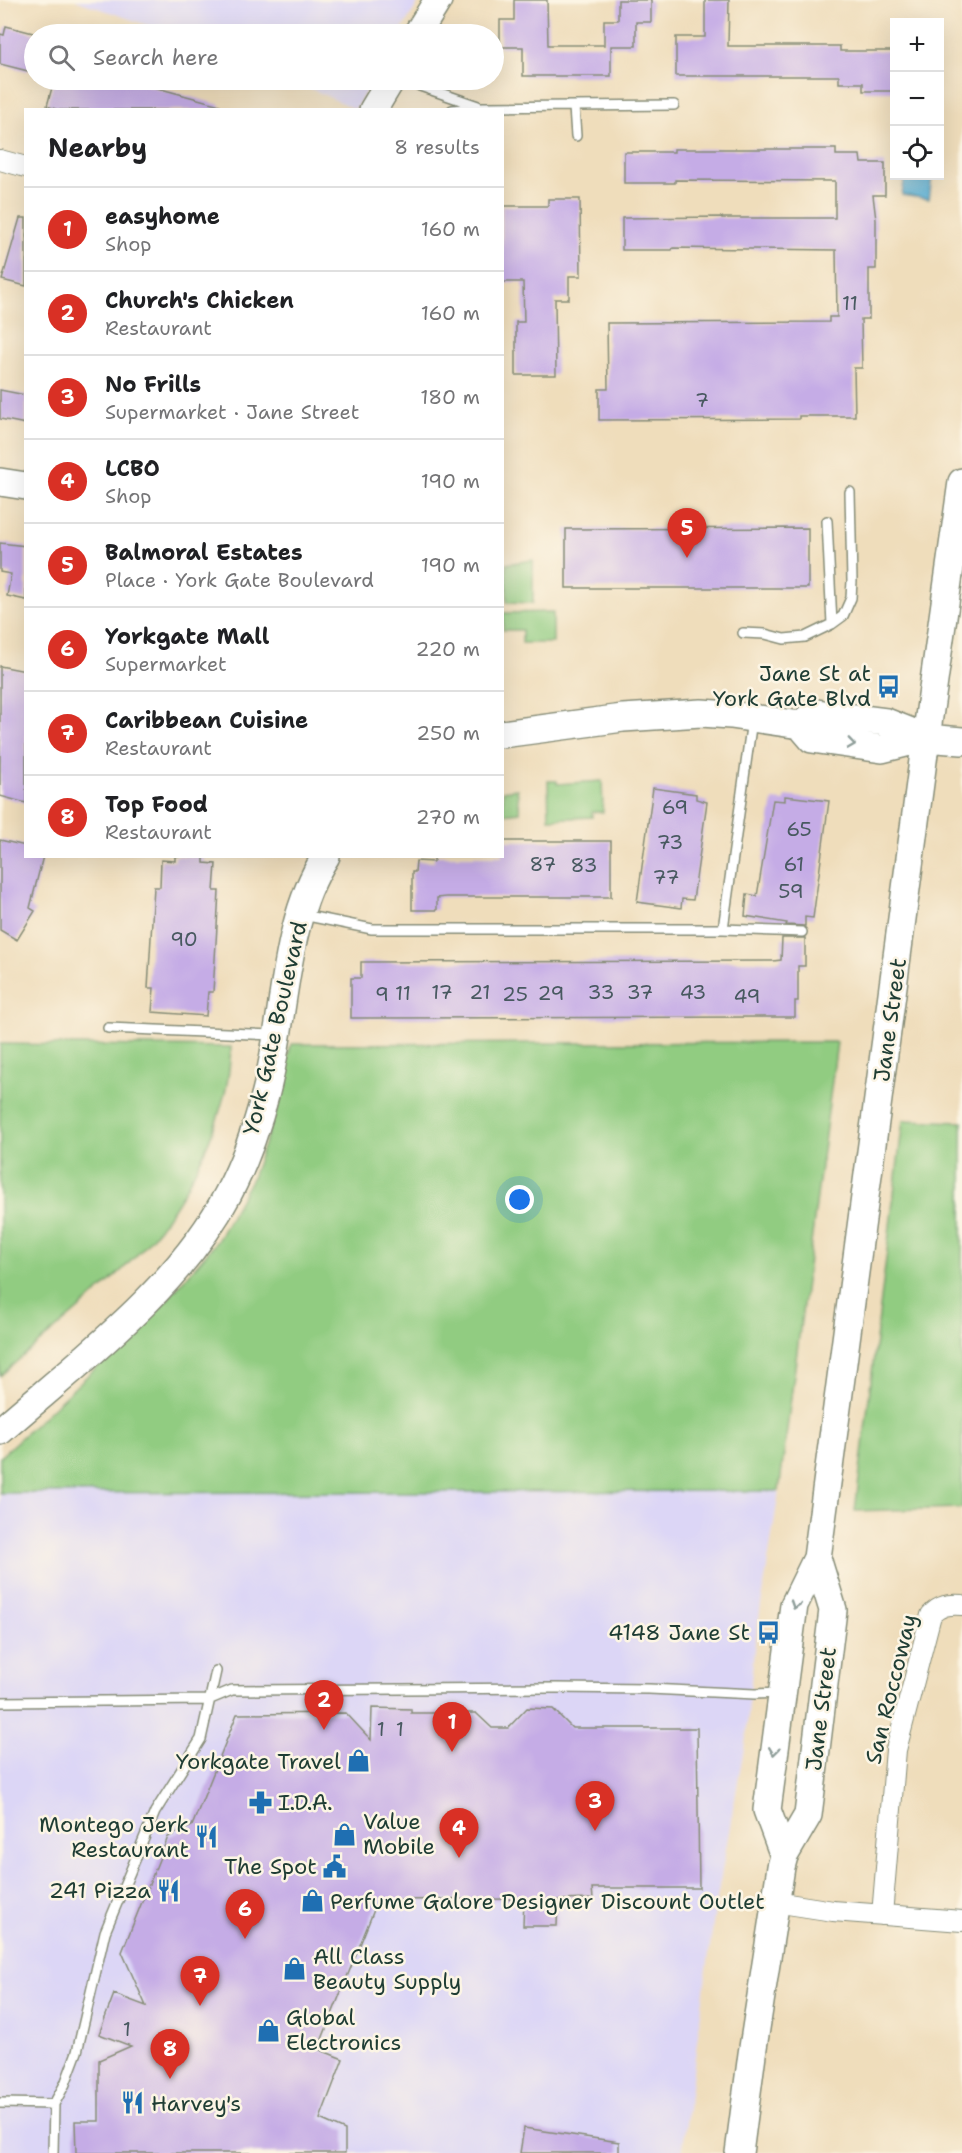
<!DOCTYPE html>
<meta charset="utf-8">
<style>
:root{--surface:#fff;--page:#f2f2f2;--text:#202124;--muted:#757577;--line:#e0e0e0;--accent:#d93025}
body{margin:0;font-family:"Shantell Sans",sans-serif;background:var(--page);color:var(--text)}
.controls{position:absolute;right:18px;top:18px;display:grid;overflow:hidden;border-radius:0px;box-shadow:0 6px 24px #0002}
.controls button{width:54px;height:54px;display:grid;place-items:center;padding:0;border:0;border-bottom:2px solid var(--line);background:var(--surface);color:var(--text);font:30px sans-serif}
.you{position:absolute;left:520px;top:1200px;width:21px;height:21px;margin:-15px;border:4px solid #fff;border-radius:50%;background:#1a73e8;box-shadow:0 0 0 9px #1a73e833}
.badge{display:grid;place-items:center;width:39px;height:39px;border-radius:50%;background:var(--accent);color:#fff;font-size:20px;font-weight:700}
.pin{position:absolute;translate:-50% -50px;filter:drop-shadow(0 2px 3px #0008)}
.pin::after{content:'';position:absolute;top:32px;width:21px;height:18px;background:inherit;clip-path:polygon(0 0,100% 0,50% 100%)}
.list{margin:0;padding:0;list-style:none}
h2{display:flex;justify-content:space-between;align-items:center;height:78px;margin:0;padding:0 24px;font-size:26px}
h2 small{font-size:20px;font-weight:400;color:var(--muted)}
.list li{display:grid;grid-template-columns:39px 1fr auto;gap:18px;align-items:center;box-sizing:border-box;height:84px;padding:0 24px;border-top:2px solid var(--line)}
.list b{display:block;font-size:22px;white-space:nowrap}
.list p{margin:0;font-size:20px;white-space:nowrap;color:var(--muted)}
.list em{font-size:20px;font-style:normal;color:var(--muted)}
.icon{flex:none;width:33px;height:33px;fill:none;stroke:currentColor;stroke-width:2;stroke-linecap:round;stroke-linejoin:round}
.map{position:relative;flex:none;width:962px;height:2153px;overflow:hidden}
.search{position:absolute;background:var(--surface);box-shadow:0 6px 24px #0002;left:24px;top:24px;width:480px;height:66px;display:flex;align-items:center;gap:15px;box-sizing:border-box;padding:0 21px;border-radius:33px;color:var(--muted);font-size:22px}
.panel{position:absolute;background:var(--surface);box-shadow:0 6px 24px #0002;left:24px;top:108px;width:480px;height:750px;border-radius:0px}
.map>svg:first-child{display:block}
</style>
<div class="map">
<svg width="962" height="2153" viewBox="0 0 962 2153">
<rect width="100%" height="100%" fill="#fcf5e5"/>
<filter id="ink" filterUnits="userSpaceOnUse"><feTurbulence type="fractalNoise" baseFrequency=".0167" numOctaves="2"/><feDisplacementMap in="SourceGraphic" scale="12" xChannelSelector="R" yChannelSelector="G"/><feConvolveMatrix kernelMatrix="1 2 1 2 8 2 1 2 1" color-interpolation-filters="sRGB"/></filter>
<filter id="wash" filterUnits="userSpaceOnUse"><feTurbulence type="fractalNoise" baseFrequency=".008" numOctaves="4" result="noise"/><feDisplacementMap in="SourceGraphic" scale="24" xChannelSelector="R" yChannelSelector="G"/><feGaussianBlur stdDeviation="1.35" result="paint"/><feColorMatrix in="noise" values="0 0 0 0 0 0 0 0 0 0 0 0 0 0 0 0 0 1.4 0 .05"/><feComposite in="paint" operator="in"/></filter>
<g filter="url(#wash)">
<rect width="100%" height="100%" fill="#efddbb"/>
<path fill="#dcd6f6" d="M75 0H420L399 34H173Z
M292 80H373L355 109Z
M779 1491 754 1649 746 1737 715 1909 682 2153H0V1493Z"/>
<path fill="#91cc81" stroke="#58845a" stroke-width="1.5" d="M533 560V603L507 602 506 564Z
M553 612V643H522V630H503V613Z
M548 781H557V784L602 781 603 812H592V817L549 819Z
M517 789 520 812 503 814V791Z
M837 1042 779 1491 0 1493V1457L161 1307 217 1241 252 1178 278 1106 291 1044Z
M0 1044 231 1047C230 1062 229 1078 225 1093 209 1155 173 1220 127 1265 87 1305 42 1339 0 1376Z
M903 1120 962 1122V1508L855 1511Z"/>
<path fill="#5ab1d7" stroke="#3c7786" stroke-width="1.5" d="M905 176H932L929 199 902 195Z"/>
<g id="blocks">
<path fill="#c5ace6" d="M514 0H547L548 45H604V20H618V0H651V22H636V46H611V76H523V47H500V20H514Z
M705 0H729L728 46H840V51H894V91H863V83H839V76H676V37H705Z
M6 26 37 34H34V47L28 71 0 64V34L4 35Z
M54 80H128L220 105 219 110H58L47 106Z
M674 149H836V155H860L861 163H885V195H873L876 220V269H869V319H861L862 368H854L855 416H799V419L599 420V389H608L607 323 829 322V317H837L836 250 673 248 672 250H622V218L722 217V218H835V181L675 180V183H624V152H674Z
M548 199H580L581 276H569V299H555L556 375H516V322H524L523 282H502V206H548Z
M20 218H26V286L2 280Z
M0 390 26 395V424L0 419Z
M808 528V588H566V529Z
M0 543 26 546V600L7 596 11 574 0 572Z
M0 666 26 671V803L0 796Z
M653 788 696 794V799L707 802 693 900 682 899 681 908 637 902Z
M785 796 829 801 813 918 805 917V926L786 925 787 923 745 916 747 894 757 896 773 800 785 801Z
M0 840 26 846V856H43L30 908 35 911 17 940 0 930Z
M502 841H611V897H446L437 898V910H412V872H415L416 861 434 862V856H502Z
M175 856H204V863L216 864 214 891H219L217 926 213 992H208L206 1016 152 1012 154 988H148L154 887H160L161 860 175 861Z
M782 938H805V966H798V1001H795V1017L351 1018V978H361V962L773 961 781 960Z
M372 1708 411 1709V1713H476L492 1728H508L527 1708 553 1709 572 1728H697L699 1888H592L593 1899 558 1900 557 1926H523L524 1899 378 1900 318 2049 343 2059 320 2119 345 2130V2153H76L75 2121H99V2060L131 2046 99 2034 114 1994 146 2006 122 1952 168 1837 192 1826 237 1714 346 1713 371 1740Z
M524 2128 619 2142V2153H520Z"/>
</g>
</g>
<g filter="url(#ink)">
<use href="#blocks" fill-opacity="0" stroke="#878d78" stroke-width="1.5"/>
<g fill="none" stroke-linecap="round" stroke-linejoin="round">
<defs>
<path id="lane" d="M410 80 420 86 478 106
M574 107 576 136
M452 110 483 107 674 105
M827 521 832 624
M743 633 765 634 784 639 805 637 832 624 843 616 851 598 852 581 850 492
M303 915 372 929H723L802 932
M723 929 752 720
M108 1028 273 1035
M0 1702 208 1700 232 1690 556 1688 649 1689 755 1694 779 1693
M0 2103 54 2104
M53 2153 54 2104 65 2084 77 2052 105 1932 155 1812 201 1739 216 1671"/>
<path id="street" d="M0 160 26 167
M775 1902 833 1911 962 1921
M882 1915 896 1750 931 1615C940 1605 949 1604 962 1605"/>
<path id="secondary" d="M417 34 438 0
M373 110 391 80
M0 482 26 486
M800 725 815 713 886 722 926 738 962 741
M502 734 623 718 701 713 731 715 800 725 812 739 882 749 926 738
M0 1431C79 1362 179 1288 228 1194 245 1162 257 1127 266 1092 286 1016 282 924 326 856
M784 1856 767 1810 794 1605 817 1558 926 738 962 482
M739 2153 752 2054 781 1867 784 1856 808 1815 833 1610 817 1558"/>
</defs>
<use href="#lane" stroke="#878d78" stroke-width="12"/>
<use href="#street" stroke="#878d78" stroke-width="22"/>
<use href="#secondary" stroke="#878d78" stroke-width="30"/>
<use href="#lane" stroke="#fff" stroke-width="9"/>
<use href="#street" stroke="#fff" stroke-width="20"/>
<use href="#secondary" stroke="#fff" stroke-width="27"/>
</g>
<defs><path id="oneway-chevron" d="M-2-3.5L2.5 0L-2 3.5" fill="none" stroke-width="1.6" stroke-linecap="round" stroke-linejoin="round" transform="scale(1.5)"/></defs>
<g stroke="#8f9e9a">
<use href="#oneway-chevron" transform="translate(851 744) rotate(8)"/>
<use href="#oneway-chevron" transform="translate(795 1605) rotate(108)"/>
<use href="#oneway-chevron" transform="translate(774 1751) rotate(97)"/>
</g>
</g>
<defs>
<symbol id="bus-bare" viewBox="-9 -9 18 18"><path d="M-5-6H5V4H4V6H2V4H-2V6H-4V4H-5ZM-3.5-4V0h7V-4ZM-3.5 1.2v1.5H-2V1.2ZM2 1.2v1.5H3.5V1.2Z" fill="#1f6fb2" stroke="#fcf5e5" stroke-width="2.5" paint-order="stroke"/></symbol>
<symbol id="shop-bare" viewBox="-9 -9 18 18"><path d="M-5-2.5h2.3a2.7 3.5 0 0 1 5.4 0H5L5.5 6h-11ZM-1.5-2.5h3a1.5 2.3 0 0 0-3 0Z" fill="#1f6fb2" stroke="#fcf5e5" stroke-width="2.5" paint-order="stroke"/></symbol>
<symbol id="pharmacy-bare" viewBox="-9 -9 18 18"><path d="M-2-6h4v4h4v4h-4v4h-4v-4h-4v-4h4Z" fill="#1f6fb2" stroke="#fcf5e5" stroke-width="2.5" paint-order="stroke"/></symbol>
<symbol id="restaurant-bare" viewBox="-9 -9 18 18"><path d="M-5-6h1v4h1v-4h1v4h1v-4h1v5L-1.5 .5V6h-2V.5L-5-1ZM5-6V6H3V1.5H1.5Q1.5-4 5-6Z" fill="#1f6fb2" stroke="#fcf5e5" stroke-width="2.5" paint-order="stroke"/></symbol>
<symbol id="civic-bare" viewBox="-9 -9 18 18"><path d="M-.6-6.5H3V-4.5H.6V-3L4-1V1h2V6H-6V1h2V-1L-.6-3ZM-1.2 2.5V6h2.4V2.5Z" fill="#1f6fb2" stroke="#fcf5e5" stroke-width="2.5" paint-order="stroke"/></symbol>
</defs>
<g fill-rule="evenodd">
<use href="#bus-bare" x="872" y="670" width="33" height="33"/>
<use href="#bus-bare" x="752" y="1616" width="33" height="33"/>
<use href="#shop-bare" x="342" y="1744" width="33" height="33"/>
<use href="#pharmacy-bare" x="244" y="1786" width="33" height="33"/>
<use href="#shop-bare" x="328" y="1818" width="33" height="33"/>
<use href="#restaurant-bare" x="190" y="1820" width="33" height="33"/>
<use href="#civic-bare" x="318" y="1850" width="33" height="33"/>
<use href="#restaurant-bare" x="152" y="1874" width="33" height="33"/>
<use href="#shop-bare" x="296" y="1884" width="33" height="33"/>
<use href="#shop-bare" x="278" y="1952" width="33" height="33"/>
<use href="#shop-bare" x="252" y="2014" width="33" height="33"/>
<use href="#restaurant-bare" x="116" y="2086" width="33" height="33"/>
</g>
<g text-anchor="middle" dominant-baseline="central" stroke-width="5" stroke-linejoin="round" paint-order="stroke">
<g font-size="20" fill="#485960">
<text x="850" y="303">11</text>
<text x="702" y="400">7</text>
<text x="675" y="807">69</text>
<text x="799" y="829">65</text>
<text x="670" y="842">73</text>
<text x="543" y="864">87</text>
<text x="794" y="864">61</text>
<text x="584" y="865">83</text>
<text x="666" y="877">77</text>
<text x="791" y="891">59</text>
<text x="184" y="939">90</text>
<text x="442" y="992">17</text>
<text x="480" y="992">21</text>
<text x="601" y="992">33</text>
<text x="640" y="992">37</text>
<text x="693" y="992">43</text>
<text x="403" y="993">11</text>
<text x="551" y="993">29</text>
<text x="382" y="994">9</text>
<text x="515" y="994">25</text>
<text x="747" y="996">49</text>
<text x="381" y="1729">1</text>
<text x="400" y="1729">1</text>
<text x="127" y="2029">1</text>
</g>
<g font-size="22" fill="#1f3d34" stroke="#fcf5e5" text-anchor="end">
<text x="871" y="673">Jane St at<tspan x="871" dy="25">York Gate Blvd</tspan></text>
<text x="750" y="1632">4148 Jane St</text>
<text x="341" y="1761">Yorkgate Travel</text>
<text x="278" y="1802" text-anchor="start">I.D.A.</text>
<text x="363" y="1821" text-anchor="start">Value<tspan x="363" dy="25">Mobile</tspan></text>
<text x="189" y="1824">Montego Jerk<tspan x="189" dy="25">Restaurant</tspan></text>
<text x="317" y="1866">The Spot</text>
<text x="151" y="1890">241 Pizza</text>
<text x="330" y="1901" text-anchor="start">Perfume Galore Designer Discount Outlet</text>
<text x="313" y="1956" text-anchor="start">All Class<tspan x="313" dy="25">Beauty Supply</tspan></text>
<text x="286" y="2017" text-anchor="start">Global<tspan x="286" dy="25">Electronics</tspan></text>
<text x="151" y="2103" text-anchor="start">Harvey's</text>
</g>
<g font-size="22" fill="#1f3d34" stroke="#fcf5e5">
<text transform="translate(890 1020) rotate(-82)">Jane Street</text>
<text transform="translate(275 1028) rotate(-77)">York Gate Boulevard</text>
<text transform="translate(891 1689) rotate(-76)">San Roccoway</text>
<text transform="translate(821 1709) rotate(-83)">Jane Street</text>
</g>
</g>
</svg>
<div class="controls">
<button>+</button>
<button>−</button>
<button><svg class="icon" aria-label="locate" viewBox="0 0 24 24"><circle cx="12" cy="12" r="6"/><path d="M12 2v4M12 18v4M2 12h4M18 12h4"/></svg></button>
</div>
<div class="you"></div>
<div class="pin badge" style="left:452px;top:1752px">1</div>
<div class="pin badge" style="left:324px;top:1730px">2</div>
<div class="pin badge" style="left:595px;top:1831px">3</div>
<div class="pin badge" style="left:459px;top:1858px">4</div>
<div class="pin badge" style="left:687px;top:558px">5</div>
<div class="pin badge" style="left:245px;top:1939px">6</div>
<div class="pin badge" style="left:200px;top:2006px">7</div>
<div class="pin badge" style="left:170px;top:2079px">8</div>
<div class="search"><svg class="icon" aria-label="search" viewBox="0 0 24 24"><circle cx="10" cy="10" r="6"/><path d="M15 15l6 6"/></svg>Search here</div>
<section class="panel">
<h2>Nearby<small>8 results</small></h2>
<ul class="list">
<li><span class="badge">1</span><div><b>easyhome</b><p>Shop</p></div><em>160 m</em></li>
<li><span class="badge">2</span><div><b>Church's Chicken</b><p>Restaurant</p></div><em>160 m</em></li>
<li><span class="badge">3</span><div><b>No Frills</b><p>Supermarket · Jane Street</p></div><em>180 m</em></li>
<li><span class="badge">4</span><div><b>LCBO</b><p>Shop</p></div><em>190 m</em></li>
<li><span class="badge">5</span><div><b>Balmoral Estates</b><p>Place · York Gate Boulevard</p></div><em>190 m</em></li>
<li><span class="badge">6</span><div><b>Yorkgate Mall</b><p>Supermarket</p></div><em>220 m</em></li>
<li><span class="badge">7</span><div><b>Caribbean Cuisine</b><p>Restaurant</p></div><em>250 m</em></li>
<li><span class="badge">8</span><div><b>Top Food</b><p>Restaurant</p></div><em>270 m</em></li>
</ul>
</section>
</div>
